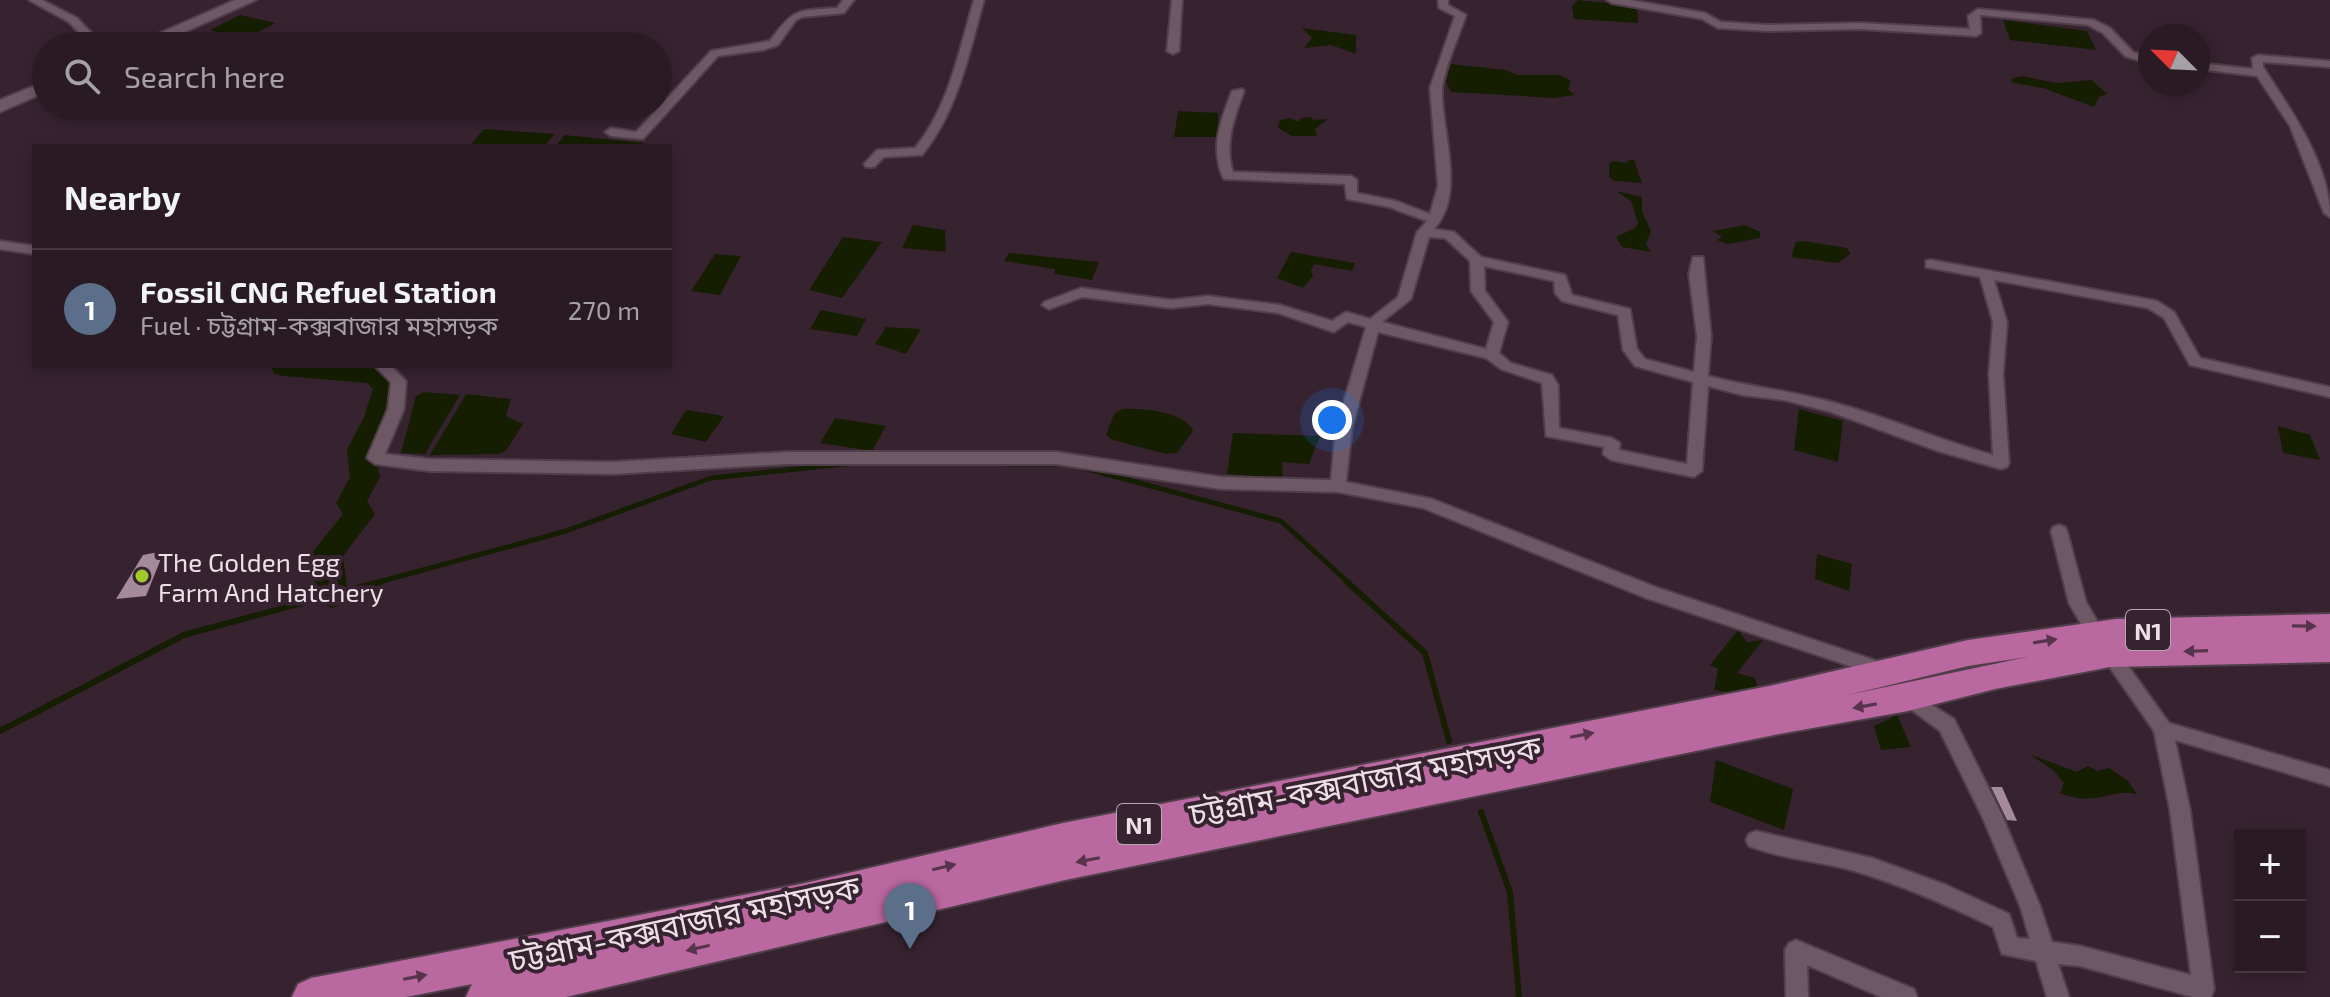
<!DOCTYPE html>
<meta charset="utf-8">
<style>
:root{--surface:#291a24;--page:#352731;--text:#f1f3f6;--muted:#a5a1a6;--line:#453841;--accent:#db2777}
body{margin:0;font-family:"Exo 2","Noto Sans Bengali",sans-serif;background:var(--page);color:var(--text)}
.controls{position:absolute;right:24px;bottom:24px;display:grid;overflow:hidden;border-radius:0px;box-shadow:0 4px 12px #0003}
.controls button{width:72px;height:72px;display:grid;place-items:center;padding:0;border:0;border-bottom:2px solid var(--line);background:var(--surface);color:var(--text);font:40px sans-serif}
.compass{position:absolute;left:2138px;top:24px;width:72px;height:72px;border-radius:50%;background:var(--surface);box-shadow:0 4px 12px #0003;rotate:294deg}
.you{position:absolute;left:1332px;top:420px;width:28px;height:28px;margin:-20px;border:6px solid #fff;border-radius:50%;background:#1a73e8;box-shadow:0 0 0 12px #1a73e833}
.badge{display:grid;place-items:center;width:52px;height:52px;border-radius:50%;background:var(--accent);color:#fff;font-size:26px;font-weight:700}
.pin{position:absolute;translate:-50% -66px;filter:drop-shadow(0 2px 4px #0008)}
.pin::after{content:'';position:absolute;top:42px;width:28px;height:24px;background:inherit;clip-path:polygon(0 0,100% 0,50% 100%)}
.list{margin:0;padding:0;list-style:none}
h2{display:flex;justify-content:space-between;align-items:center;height:104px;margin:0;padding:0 32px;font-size:34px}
h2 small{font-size:26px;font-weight:400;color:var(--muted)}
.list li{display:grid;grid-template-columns:52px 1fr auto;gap:24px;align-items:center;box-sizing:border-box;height:120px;padding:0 32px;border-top:2px solid var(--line)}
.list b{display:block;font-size:30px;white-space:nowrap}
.list p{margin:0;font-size:26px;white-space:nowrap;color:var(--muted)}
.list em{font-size:26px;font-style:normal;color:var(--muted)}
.icon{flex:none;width:44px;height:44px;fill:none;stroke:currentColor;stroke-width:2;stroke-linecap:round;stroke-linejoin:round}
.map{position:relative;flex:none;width:2330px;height:997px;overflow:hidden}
.search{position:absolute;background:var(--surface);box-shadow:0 4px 12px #0003;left:32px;top:32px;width:640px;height:88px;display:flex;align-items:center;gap:20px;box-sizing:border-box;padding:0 28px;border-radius:44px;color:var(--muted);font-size:30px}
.panel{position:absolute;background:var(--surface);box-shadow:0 4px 12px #0003;left:32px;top:144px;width:640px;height:224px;border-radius:0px}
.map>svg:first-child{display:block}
</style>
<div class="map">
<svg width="2330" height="997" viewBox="0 0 2330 997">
<rect width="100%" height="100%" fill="#372330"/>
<path fill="#151e01" d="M1578 0 1637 6 1638 23 1574 19 1572 6Z
M240 15 276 23 241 40 210 30Z
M2003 20 2087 31 2096 50 2010 40Z
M1302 28 1356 35V54L1331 45 1304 48 1312 38Z
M1451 64 1506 70 1517 75H1560L1571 81 1568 89 1574 95 1554 98 1451 92 1446 82Z
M2021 76 2057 83 2092 80 2107 94 2099 97 2094 107 2043 88 2013 83 2011 79Z
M1178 111 1218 113 1219 137H1174Z
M1311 117 1313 120 1328 119 1315 129 1317 136H1292L1278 128 1280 120 1290 118 1299 122 1301 118Z
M484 129 555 134 544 146H470Z
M565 135 643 143 648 146H556Z
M1628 160H1634L1642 183 1614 181 1609 177V164L1614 161 1627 163Z
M1616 191 1642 197V211L1651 231 1646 244 1651 252 1622 247 1616 237 1635 228 1638 223 1631 201Z
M913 225 945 230 946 252 902 248Z
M1745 225 1760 232V238L1728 244 1717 240 1722 237 1713 231Z
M843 237 882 242 842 298 809 290Z
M1803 241 1847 248 1850 254 1838 263 1791 257 1796 242Z
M1291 252 1355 263 1352 271 1314 264 1311 271 1313 276 1303 288 1277 278Z
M1009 253 1099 262 1092 280 1055 274V269L1004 261Z
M715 254 741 256 720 295 691 291Z
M821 310 866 319 857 336 810 329Z
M886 327 921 329 906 354 875 344Z
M424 392 460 395 425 454 401 453 416 396Z
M466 394 511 399 506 416 523 424 506 451 499 454 430 455Z
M1122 409C1140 408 1185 411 1193 431L1177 453 1166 454 1113 440 1106 435 1114 414Z
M1799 409 1843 421 1838 462 1794 450Z
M686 410 724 416 706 442 671 434Z
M835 418 886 426 872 451 820 443Z
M2278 426 2310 435 2320 460 2283 453Z
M1233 433 1320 436 1309 464 1282 462 1283 478 1227 474Z
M1817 554 1852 564 1849 591 1815 579Z
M1738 630 1747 642 1763 640 1737 673 1755 678 1757 686 1750 690 1761 698 1714 690 1718 669 1710 665Z
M1897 715 1911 747 1881 750 1874 726Z
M2029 754 2077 772 2088 766 2097 771 2109 768 2127 780 2137 794C2110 788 2099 808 2060 793L2064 783 2053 770Z
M1716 760 1793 789 1784 830 1710 802Z"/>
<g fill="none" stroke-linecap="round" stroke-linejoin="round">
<path stroke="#151e01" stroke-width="5" d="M1008 464H1062
M1080 467 1281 521 1349 583
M375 583 566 531 711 478 854 463"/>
<path stroke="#151e01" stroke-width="6" d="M1346 581 1425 653 1449 741
M0 731 184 635 383 581
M1481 812 1510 892 1519 997"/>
<path fill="#151e01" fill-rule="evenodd" d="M271 366H380L401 387 392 417 375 450 380 477 367 501 375 514 343 556 348 595 343 604 332 608 321 604 316 595 311 554 343 514 336 503 350 477 347 450 364 417 373 389 367 383 284 376 274 374Z"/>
</g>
<path fill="#a48a9a" d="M164 551 146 596 116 599 143 555Z
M1991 787H2002L2017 821 2007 820Z"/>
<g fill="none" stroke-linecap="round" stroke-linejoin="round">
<defs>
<path id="minor" d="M29 0H42L77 18 98 40 116 46 90 44 69 22Z
M843 0H854L844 13 802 17 796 20 778 45 763 50 718 56 643 139 611 136 605 132 611 128 636 132 711 51 770 41C795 7 797 11 837 8Z
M974 0H984C969 53 958 111 922 155L884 157 874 167H866L864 164 877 150 915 148C949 107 959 50 974 0Z
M1172 0H1182L1179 51 1173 54 1167 51Z
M1438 0H1448V5L1466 15C1460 34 1442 73 1442 91 1442 134 1466 194 1434 229L1454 232 1481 257 1565 275 1572 295 1630 309 1637 349 1645 359 1694 372 1697 336 1689 274 1693 257H1703L1711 336 1708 376C1750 387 1793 391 1835 403 1888 417 1939 440 1993 455L1989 374 1993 322 1980 277 1926 267V261L1931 260 2157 301 2174 312 2200 358 2330 387V397L2190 365 2164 318 2148 308 1994 280 2007 322 2003 374 2009 463 2007 467 2001 469 1938 451 1831 412 1784 400 1742 395 1708 386 1702 471 1694 477 1611 460 1603 454 1604 447 1546 436 1542 383 1501 369 1486 358 1378 332 1352 428 1346 482 1432 499 1658 588 1889 665 1892 670 1889 675 1883 677 1646 598 1423 508 1338 492 1221 489 1056 464H788L612 474 429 471 375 464 367 458 388 409 391 382 375 366H391L406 381 404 409 385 454 429 459 612 462 788 452H1056L1221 477 1331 480 1336 428 1366 327 1348 322 1334 332 1278 313 1208 304 1171 308 1082 297 1049 309 1042 305 1044 302 1081 288 1171 300 1208 296 1280 305 1332 321 1346 312 1370 319 1398 297 1417 232 1427 221 1389 207 1347 199 1345 184 1224 179C1209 150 1221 119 1232 91L1242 89 1244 91C1234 118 1224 144 1233 172L1351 176 1357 180V193L1396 201 1430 214 1438 186 1430 88 1455 16 1439 8ZM1429 237 1445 238 1470 261 1471 291 1494 322 1486 349 1382 322 1411 299ZM1484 266 1554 281 1555 293 1562 301 1618 315 1623 350 1635 366 1693 382 1687 464 1619 450 1620 443 1612 438 1559 428 1558 385 1552 375 1511 363 1499 353 1508 322 1485 291Z
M1607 0H1630L1705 13 1721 22 1768 25 1860 23 1970 29 1968 16 1978 9 2094 20 2110 28 2133 52 2150 58V64L2125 56 2103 33 2088 25 1980 15 1981 33 1976 36 1860 29 1768 31 1718 28 1702 19 1612 3Z
M2258 55 2330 61V67L2263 62V67C2291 110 2330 164 2330 217L2324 213 2290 126 2257 76 2198 69V63L2253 69 2252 58Z
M0 241 34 246V254L0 249Z
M2059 525 2065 527 2067 531 2086 602 2104 633 2101 638 2095 640 2089 638 2069 603 2051 531 2053 527Z
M2110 647 2116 649 2169 723 2330 770V786L2175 740 2190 810 2214 989 2211 997H2193L2080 966 2058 964 2069 997H2047L2036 961 2002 954 1993 927C1947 905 1900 884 1851 870 1817 861 1782 859 1749 846L1746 840 1749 834 1756 831 1872 858 1946 885 2009 914 2017 938 2030 939 2020 906 1982 816 1940 731 1902 703 1899 698 1902 693 1908 690 1954 719 2001 813 2040 906 2052 942 2080 946 2191 975 2170 810 2154 731 2104 659 2101 654 2104 649Z
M1796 940 1914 989 1917 997H1881L1807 965 1808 997H1786L1785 950 1789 943Z"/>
<path id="secondary" d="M235 0H256L153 46H131Z
M46 81V92L0 112V100Z"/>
<path id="trunk" d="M2330 614V662L2110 667 1995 689 1908 711 1779 734 1065 880 566 997H466L472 984 406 997H292L298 984 311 978 801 884 1063 823 1769 686 1968 640 2116 619ZM2027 657 1848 695 1968 666Z"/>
</defs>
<use href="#minor" stroke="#503f4a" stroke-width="4"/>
<use href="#secondary" stroke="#503f4a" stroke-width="4"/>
<use href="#trunk" stroke="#503f4a" stroke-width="4"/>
<use href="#minor" fill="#6f5866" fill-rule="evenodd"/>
<use href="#secondary" fill="#6f5866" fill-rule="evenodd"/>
<use href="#trunk" fill="#ba68a0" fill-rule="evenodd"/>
</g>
<defs><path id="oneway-solid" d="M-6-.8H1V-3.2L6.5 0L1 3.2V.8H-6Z" transform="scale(2)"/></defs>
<g fill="#58344c">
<use href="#oneway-solid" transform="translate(2304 626) rotate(1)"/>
<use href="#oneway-solid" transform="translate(2045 641) rotate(-9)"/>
<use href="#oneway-solid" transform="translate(2196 651) rotate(178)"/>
<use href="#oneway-solid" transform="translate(1865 706) rotate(170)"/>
<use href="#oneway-solid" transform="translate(1582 735) rotate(-11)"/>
<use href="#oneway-solid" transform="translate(1088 860) rotate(169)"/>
<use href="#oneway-solid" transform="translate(944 867) rotate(-13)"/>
<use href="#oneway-solid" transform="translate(698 948) rotate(167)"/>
<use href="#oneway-solid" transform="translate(415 977) rotate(-11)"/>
</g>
<circle fill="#a0c92b" stroke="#372330" stroke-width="3" cx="142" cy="576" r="8"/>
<g text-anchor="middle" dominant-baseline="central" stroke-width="8" stroke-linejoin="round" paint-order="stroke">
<g fill="#372330" stroke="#b6a7b0" stroke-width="2">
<rect x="2126" y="610" width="44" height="40" rx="6"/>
<rect x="1117" y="804" width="44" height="40" rx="6"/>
</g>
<g font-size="24" font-weight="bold" fill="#eddfe7">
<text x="2148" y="630">N1</text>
<text x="1139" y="824">N1</text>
</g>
<g font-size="26" fill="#eddfe7" stroke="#372330" text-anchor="start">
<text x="158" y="561">The Golden Egg<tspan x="158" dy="30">Farm And Hatchery</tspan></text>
</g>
<g font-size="32" fill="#eddfe7" stroke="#372330">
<text transform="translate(1365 779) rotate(-11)">চট্টগ্রাম-কক্সবাজার মহাসড়ক</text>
<text transform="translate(684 922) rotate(-12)">চট্টগ্রাম-কক্সবাজার মহাসড়ক</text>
</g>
</g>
</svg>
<div class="controls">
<button>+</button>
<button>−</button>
</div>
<svg class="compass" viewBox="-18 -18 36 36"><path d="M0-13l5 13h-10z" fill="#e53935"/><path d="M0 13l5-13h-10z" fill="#a5a1a6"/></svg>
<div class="you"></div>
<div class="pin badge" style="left:910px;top:949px;background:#5c6f8a">1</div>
<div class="search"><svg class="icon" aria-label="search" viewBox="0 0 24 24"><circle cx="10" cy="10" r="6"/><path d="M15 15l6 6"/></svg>Search here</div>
<section class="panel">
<h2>Nearby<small></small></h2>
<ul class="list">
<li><span class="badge" style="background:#5c6f8a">1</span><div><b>Fossil CNG Refuel Station</b><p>Fuel · চট্টগ্রাম-কক্সবাজার মহাসড়ক</p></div><em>270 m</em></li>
</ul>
</section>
</div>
